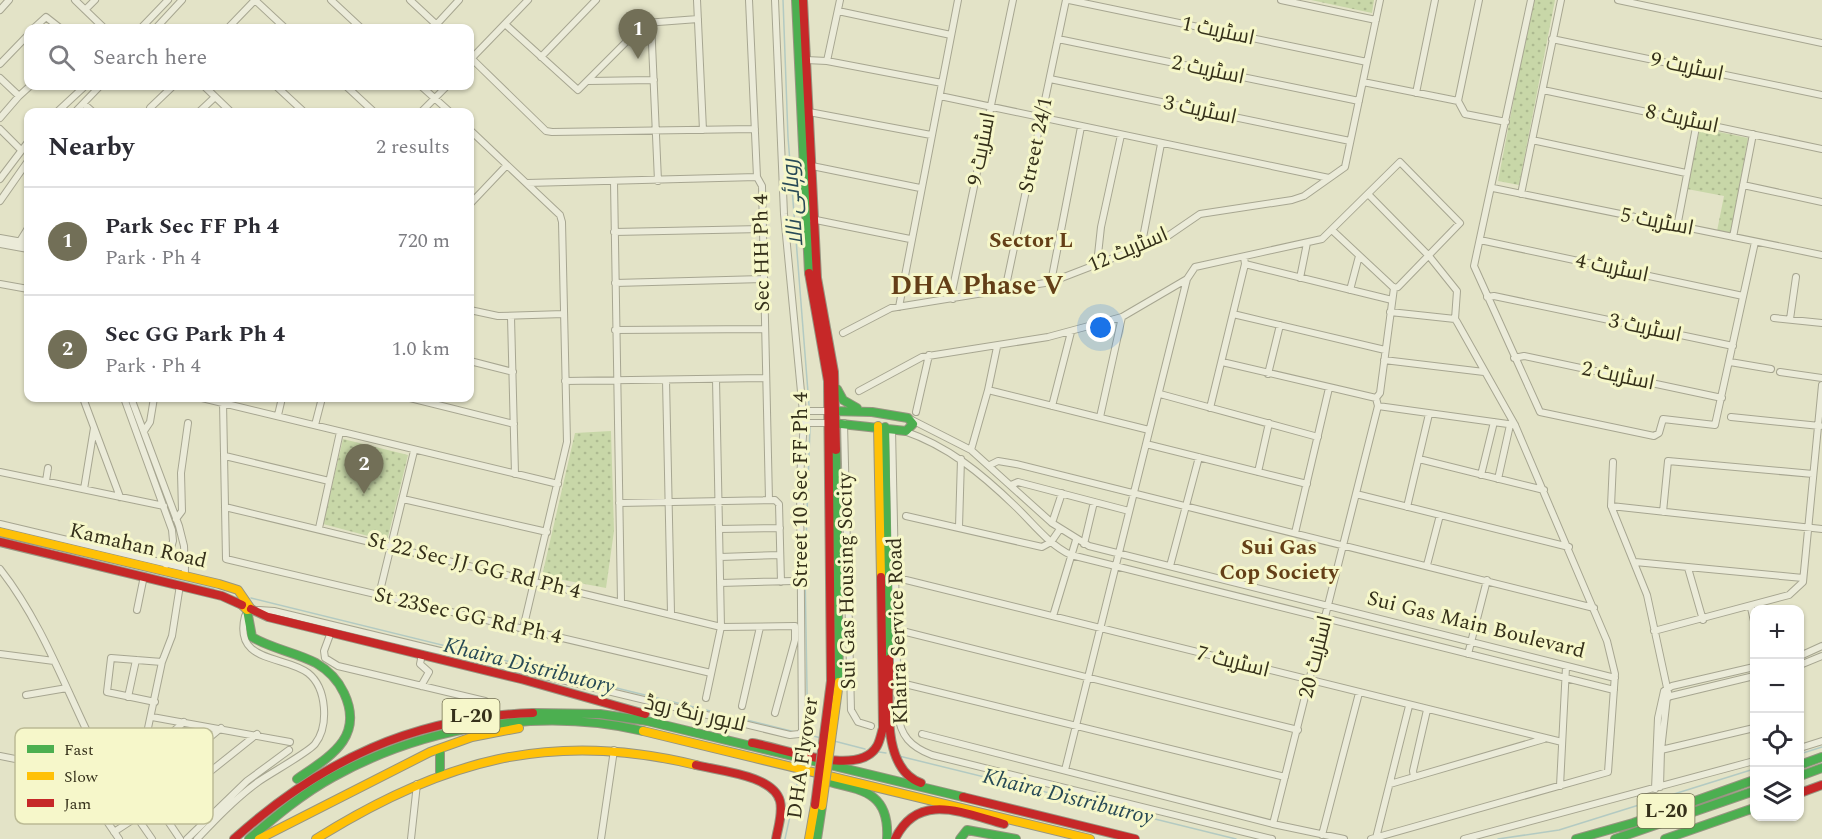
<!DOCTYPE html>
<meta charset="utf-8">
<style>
:root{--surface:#fff;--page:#f2f2f3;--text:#2b2b33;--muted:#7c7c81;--line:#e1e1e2;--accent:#726f57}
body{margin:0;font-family:Spectral,Cairo,serif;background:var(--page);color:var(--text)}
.controls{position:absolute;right:18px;bottom:18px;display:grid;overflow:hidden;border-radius:12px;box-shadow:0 2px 4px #0004}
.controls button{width:54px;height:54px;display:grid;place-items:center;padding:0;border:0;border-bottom:2px solid var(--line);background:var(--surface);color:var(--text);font:30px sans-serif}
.you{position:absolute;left:1101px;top:328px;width:21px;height:21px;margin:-15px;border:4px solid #fff;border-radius:50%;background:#1a73e8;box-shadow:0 0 0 9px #1a73e833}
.badge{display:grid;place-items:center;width:39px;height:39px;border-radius:50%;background:var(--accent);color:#fff;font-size:20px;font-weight:700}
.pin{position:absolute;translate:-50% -50px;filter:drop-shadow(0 2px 3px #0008)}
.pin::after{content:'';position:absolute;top:32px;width:21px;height:18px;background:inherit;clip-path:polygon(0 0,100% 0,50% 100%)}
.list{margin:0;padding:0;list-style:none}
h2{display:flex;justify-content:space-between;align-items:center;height:78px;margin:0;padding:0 24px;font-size:26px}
h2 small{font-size:20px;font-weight:400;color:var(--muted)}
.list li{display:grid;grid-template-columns:39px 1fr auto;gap:18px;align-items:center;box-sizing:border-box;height:108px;padding:0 24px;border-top:2px solid var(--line)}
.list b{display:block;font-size:22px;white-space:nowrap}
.list p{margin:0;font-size:20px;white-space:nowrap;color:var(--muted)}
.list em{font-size:20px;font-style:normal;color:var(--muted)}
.icon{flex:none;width:33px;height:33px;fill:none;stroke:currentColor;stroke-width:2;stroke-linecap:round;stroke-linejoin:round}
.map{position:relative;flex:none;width:1822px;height:839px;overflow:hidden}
.search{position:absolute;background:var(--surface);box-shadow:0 2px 4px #0004;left:24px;top:24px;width:450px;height:66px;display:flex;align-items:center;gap:15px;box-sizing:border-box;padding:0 21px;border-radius:12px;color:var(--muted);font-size:22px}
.panel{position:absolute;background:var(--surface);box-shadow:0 2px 4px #0004;left:24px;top:108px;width:450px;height:294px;border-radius:12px}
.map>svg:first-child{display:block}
</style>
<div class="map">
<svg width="1822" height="839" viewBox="0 0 1822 839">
<defs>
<pattern id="park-dots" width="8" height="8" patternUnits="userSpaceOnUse" patternTransform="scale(1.5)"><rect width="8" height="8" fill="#c8d7a8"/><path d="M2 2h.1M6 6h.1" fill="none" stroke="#acb990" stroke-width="1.8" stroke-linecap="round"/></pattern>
</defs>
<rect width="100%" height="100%" fill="#e3e3c7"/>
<path fill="url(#park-dots)" d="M1311 0H1374L1372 13Z
M1533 0H1555L1519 185 1498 181Z
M1700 128 1748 138 1731 233 1717 231 1724 196 1687 189Z
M611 431 614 531 606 588 542 576 575 433Z
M343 439 408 455 387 541 323 524Z"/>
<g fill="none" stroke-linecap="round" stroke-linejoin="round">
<path stroke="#b3cac2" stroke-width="1.5" d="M783 0 788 137 809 405
M0 537 50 549
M63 553 214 589
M251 598 795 732
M802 733 821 738
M834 741 865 749
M808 749 805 570 810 427
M879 752 886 753
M1800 754 1822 747
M899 756 1236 839
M785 839 797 784
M1498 839 1559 830 1754 769"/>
<defs>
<path id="street" d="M75 0 104 28
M255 0 285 28
M331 0 361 28
M410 0 440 28
M697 0 703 130
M749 0 757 177 762 186 769 500
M1069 0 1367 62
M1281 0 1376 20
M1479 0 1458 101 1465 114 1506 122
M1531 0 1474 266 1540 412 1654 436 1659 433 1663 419 1715 425 1755 242
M1618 0 1822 43
M0 10 9 0
M85 10 95 0
M838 11 951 35
M651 21 658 181
M505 24 578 90 645 23 698 19
M436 25 459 0
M34 28 46 17 60 28
M141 28 168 0
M156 28 182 0
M228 28 255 0
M1058 39 1359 101
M1552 39 1822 95
M470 57 546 131 552 132 755 129
M541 57 596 0
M470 60 528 0
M806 60 827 61 942 83
M827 61 840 0
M0 64 28 35
M0 78 19 96 0 118
M1050 79 1350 141
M588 81 654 80
M1363 82 1458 101
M204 86 231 112
M276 86 304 112
M346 86 374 112
M421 86 450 112
M1543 90 1822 149
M1416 93 1435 0
M19 96 30 86
M940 96 1329 178
M84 104 93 112
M57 112 85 86
M75 112 100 86
M149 112 150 108 173 86
M199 112 215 97
M421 112 447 86
M809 112 931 135
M0 129 21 150
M470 130 560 215 562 222 567 442 523 629
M1532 140 1686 173
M812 166 920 188
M0 179 28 142
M614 182 621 602
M527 183 757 177
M1743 185 1822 202
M1493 188 1822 255
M1368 194 1429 256 1457 291 1455 319
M1521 194 1561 0
M0 201 28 161
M470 204 507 165
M811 219 910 239
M1677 227 1697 122
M614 232 762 229
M1733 237 1753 134
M0 238 28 243
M1480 240 1743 296
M20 241 28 228
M0 244 28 249
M1141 248 1161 144
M1097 264 1101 227 1121 135
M1245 264 1392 300
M1300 278 1307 243
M1051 282 1081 127
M615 283 763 279
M0 284 28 289
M1008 290 1007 281 1066 0
M1350 290 1359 256
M1487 297 1494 296 1733 346
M953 299 952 292 1013 0
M899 307 958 0
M470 310 498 316 564 314
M1233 314 1385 350
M511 317 515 474
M1774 318 1822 323
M1790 319 1796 277
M615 330 763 329
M843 333 891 308 1051 282 1165 238 1200 214 1292 200 1304 196 1345 167 1380 0
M1514 358 1524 356 1722 398
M1384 360 1484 372
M470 361 513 372
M1222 362 1376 398
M1730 362 1771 369
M1780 372 1822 378
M1268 374 1280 325
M666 380 671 613
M565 381 765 378
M988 390 1149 430
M859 391 922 357 1048 337 1122 317 1187 279 1195 267 1322 239 1400 162 1460 223 1398 287 1394 288
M1160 394 1318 437
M83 398 120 497
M124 398 172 530 173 541 166 565
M131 398 179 526 184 546 185 571
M202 398 558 484
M410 398 514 424
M223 402 226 559 711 673
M1052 406 1071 332
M1378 406 1515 425
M1210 408 1245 264 1244 257
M803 411H828
M916 412 929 355
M278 415 282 398
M1100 417 1122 317
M1731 417 1820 426
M908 418 971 450 1052 523 1089 546 1615 678
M804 423H828
M844 423 851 710 858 722 871 726
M315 425 322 398
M892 429 898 713C900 736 911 747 932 755L1272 839
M144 431 150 422 154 398
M904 431C948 446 982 474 1015 506 1033 523 1048 544 1071 555L1614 690
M1146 444 1307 484
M971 450 988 390 997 347
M225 456 329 481
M1419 459 1544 490
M1613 462 1611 506 1647 595 1669 697
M990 465 998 461 1016 464 1594 608
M0 472 164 506
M1258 472 1269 423
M1481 475 1494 422
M1498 479 1510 425
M46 481 48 468
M1011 485 1018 482 1129 511
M84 489 94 428
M1356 494 1569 547
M403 499 547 532
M619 503 775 500 779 504 781 582
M1611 506 1822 529
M225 507 721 627 795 626V640L775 713
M1407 507 1429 414
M1663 512 1668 461 1813 474
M906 516 1042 547 1051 542 1060 529
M176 519 182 511 181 473 188 423
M1052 523 1062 493
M0 524 185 568
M959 527 961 459
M319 528 340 432
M719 529 780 528
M1295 533 1329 388
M1084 544 1094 502
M720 557 780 555
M1635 562 1803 578
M1427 565 1440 515
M1170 566 1199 457
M1688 568 1703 620
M0 569C42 622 66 690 96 750 112 782 132 810 152 839
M906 580 1562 742
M720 583 794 581
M379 595 414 451
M1751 608 1754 621
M137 610 144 576
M259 610 274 611 790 735 799 734 802 731 800 477 804 423 784 214 775 0
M1053 616 1076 540
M1654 631 1789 595 1803 582 1822 385
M331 632 324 651 325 658 338 666 485 701
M906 632 1298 730
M0 654 54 661
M1468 654 1487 580
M1800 656 1822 646
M1800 665 1822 656
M905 684 1285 777
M421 686 429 672 420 664 422 654
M26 695 67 688
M128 697 136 660
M706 698 721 627 716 379
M155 702 107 692 111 658 162 662
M742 706 760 627
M152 717 290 742
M922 734 1273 824 1344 839
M1800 748 1822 741
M1661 750 1754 728
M0 756 111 778
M141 760 184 722
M1065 770 1187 279
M1414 777 1413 771 1427 710
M1390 784 1544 739
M1560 786 1566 667
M1660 787 1661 750 1667 697 1754 676
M1655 789 1658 718 1664 691 1672 686 1754 667
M147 790 221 728
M161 811 257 734
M106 820 119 839
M1273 824 1378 406 1376 398 1380 393 1394 288 1333 231
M114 832 137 817
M1322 835 1359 693
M1376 838 1409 706
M180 839 147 790 141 761 162 662 172 636 180 585
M187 839 247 781 289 750
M197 839C216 819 235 799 258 782 269 774 309 752 315 744 329 726 327 688 308 673 285 655 233 664 245 616
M411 839 417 784
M601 839 614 750
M1371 839 1608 772 1615 674 1607 641 1515 425 1457 322 1455 319 1390 312
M1464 839 1754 761"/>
<path id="fast" d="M796 0 809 273
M837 389 843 400 857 408
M831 411 872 412 908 418 913 424 906 431 832 423
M885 427 889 659
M836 450 839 682
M247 610 252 637C272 649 295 652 316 663 328 670 338 680 344 693 365 738 329 757 297 779
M533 713 600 714 647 721 963 797
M440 749V775
M1800 765 1822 757
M1800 776 1822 768
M821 780C860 790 890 790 887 839
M249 839C276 816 302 794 333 777 425 726 541 707 643 731
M817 839 822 806
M960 839 967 830 1016 839
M1576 839 1633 823 1754 780
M1615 839 1754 791
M1665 839 1754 808"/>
<path id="slow" d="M878 426 881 577
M0 532 219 584 238 590 251 609 247 610 242 605
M643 731 1090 839
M259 839 430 752 472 737 519 728
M316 839C440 761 551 729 696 765
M809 839 815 805"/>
<path id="jam" d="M803 0 817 278 834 372 836 450
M809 273 828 381 831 681
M0 542 222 596 242 605
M251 609 268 617 521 679 645 714
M889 659C890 694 879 768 921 783
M752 743C781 747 859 779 877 746 880 741 881 734 883 728L881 577
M696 765C719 771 773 775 780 801 783 813 778 827 776 839
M1800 793 1822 785
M963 797 1135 839
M234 839C322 760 414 717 533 713
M895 839C918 791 963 813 1004 824"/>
</defs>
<use href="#street" stroke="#a7a691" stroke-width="8"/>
<use href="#fast" stroke="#979581" stroke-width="10"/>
<use href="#slow" stroke="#979581" stroke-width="10"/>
<use href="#jam" stroke="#979581" stroke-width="10"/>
<use href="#street" stroke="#ebebd9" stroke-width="6"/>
<use href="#fast" stroke="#4caf50" stroke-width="8"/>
<use href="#slow" stroke="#ffc107" stroke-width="8"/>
<use href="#jam" stroke="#c62828" stroke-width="8"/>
<defs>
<path id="slow-bridge" d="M822 806 839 682"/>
<path id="jam-bridge" d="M815 805 831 681"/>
</defs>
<use href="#slow-bridge" stroke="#979581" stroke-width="10" stroke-linecap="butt"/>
<use href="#jam-bridge" stroke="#979581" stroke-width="10" stroke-linecap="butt"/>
<use href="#slow-bridge" stroke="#ffc107" stroke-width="8"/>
<use href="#jam-bridge" stroke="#c62828" stroke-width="8"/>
</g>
<g text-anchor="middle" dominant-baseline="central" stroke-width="6" stroke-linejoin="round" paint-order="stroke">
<g fill="#f6f7ca" stroke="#6f6c4f" stroke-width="1.5">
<rect x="442.5" y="699" width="57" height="34" rx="4.5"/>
<rect x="1637.5" y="794" width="57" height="34" rx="4.5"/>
</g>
<g font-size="20" font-weight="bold" fill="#35301a">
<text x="471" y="716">L-20</text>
<text x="1666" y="811">L-20</text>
</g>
<g font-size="21" fill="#35301a" stroke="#f6f7ca">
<text transform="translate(1218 31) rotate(12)">اسٹریٹ 1</text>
<text transform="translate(1687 67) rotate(12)">اسٹریٹ 9</text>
<text transform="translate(1208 70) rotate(12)">اسٹریٹ 2</text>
<text transform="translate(1200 110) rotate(12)">اسٹریٹ 3</text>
<text transform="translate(1682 119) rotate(12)">اسٹریٹ 8</text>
<text transform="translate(1036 145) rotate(-78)">Street 24/1</text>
<text transform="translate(982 149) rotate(-79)">اسٹریٹ 9</text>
<text transform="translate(1657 222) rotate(11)">اسٹریٹ 5</text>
<text transform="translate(1128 250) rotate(-23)">اسٹریٹ 12</text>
<text transform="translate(762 253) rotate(-91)">Sec HH Ph 4</text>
<text transform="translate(1612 268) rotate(12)">اسٹریٹ 4</text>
<text transform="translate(1645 328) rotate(12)">اسٹریٹ 3</text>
<text transform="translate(1618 376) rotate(12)">اسٹریٹ 2</text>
<text transform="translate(801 490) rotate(-90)">Street 10 Sec FF Ph 4</text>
<text transform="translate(138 546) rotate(13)">Kamahan Road</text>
<text transform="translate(474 566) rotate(14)">St 22 Sec JJ GG Rd Ph 4</text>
<text transform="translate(847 581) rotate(-91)">Sui Gas Housing Socity</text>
<text transform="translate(468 616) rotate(13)">St 23Sec GG Rd Ph 4</text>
<text transform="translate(1476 625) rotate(14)">Sui Gas Main Boulevard</text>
<text transform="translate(898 631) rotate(-92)">Khaira Service Road</text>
<text transform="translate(1316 657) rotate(-76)">اسٹریٹ 20</text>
<text transform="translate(1233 662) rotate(14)">اسٹریٹ 7</text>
<text transform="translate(695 714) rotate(13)">لاہور رنگ روڈ</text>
<text transform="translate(803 758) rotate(-82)">DHA Flyover</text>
</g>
<g font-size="22" font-style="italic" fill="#284a56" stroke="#f6f7ca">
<text transform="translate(793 203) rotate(-94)">روہائی نالا</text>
<text transform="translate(529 666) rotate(14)">Khaira Distributory</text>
<text transform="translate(1068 797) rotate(14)">Khaira Distributroy</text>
</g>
<g font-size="22" font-weight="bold" fill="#643f17" stroke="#f6f7ca">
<text x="1031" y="240">Sector L</text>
<text x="1279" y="547">Sui Gas<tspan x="1279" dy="25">Cop Society</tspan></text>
</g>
<g font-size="27" font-weight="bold" fill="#643f17" stroke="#f6f7ca">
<text x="977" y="286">DHA Phase V</text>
</g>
</g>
<rect x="15" y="728" width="198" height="96" rx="9" fill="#f6f7ca" stroke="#bcbb95" stroke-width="1.5"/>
<rect x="27" y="745" width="27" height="8" fill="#4caf50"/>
<rect x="27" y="772" width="27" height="8" fill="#ffc107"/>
<rect x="27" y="799" width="27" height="8" fill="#c62828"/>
<g font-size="16" fill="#35301a">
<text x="64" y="755">Fast</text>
<text x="64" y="782">Slow</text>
<text x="64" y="809">Jam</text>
</g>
</svg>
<div class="controls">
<button>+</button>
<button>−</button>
<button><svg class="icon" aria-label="locate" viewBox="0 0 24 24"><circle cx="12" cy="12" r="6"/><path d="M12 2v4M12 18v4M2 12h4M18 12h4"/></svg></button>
<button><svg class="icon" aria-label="layers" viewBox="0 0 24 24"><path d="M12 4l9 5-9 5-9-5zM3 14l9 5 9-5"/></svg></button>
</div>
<div class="you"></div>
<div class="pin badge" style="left:638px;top:59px">1</div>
<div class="pin badge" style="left:364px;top:494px">2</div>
<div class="search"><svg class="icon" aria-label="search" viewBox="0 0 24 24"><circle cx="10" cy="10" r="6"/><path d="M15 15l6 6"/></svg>Search here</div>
<section class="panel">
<h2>Nearby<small>2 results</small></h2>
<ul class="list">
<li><span class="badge">1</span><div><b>Park Sec FF Ph 4</b><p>Park · Ph 4</p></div><em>720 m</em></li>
<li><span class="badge">2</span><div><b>Sec GG Park Ph 4</b><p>Park · Ph 4</p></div><em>1.0 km</em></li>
</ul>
</section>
</div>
